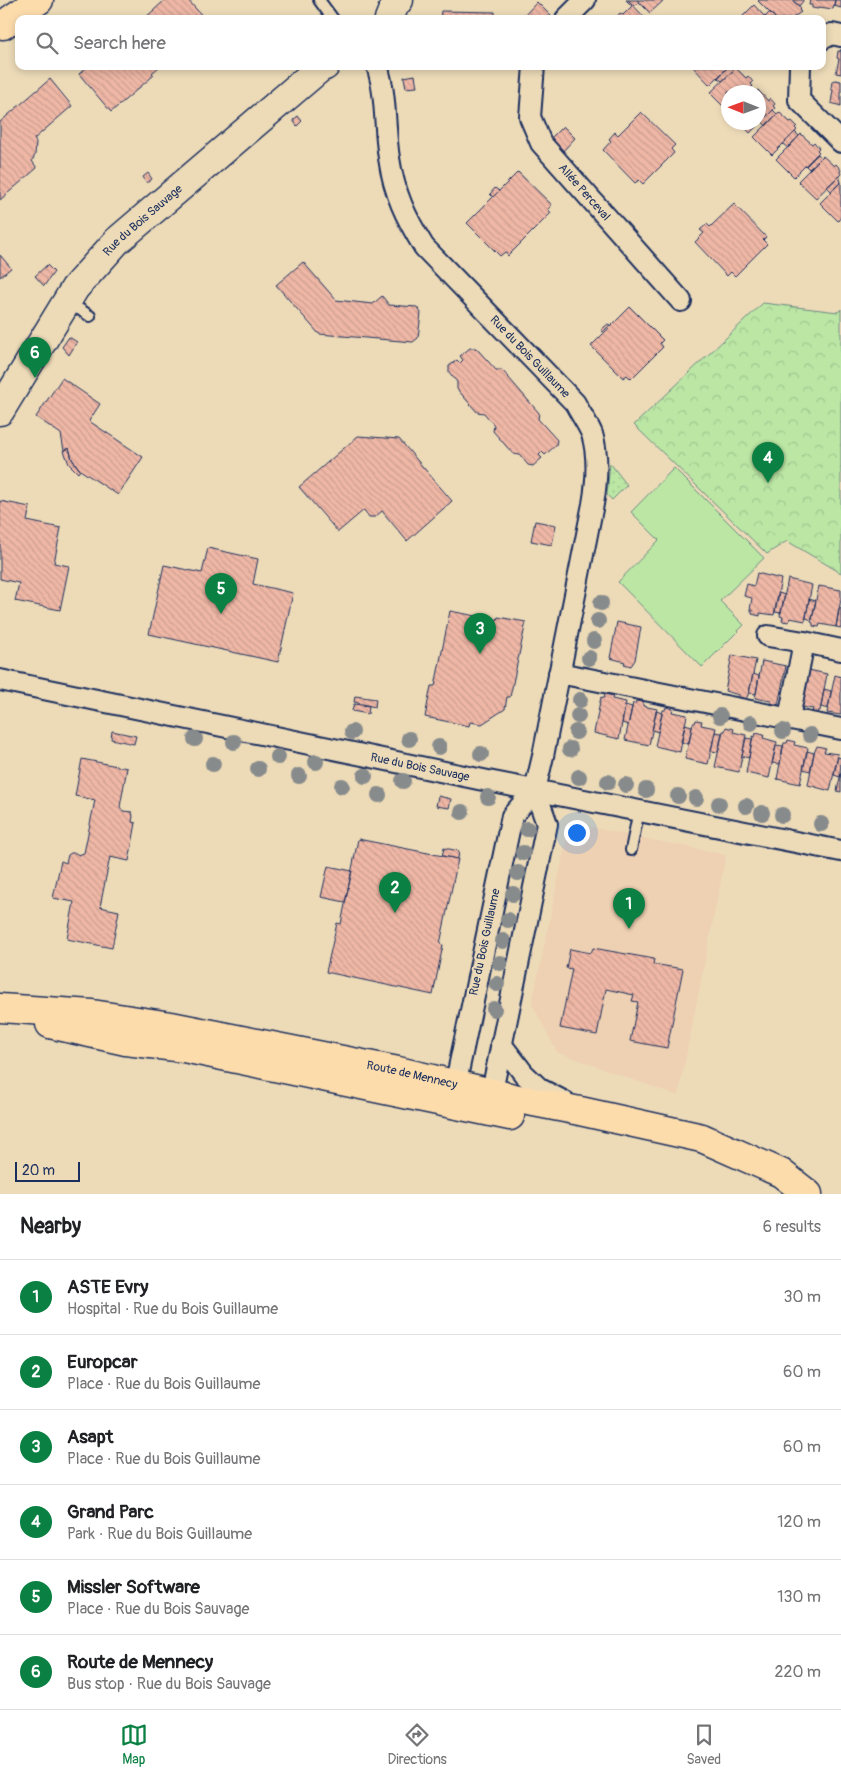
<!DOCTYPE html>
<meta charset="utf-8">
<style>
:root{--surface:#fff;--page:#f2f2f2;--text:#202124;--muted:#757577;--line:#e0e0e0;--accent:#0b8043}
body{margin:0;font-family:Pangolin,sans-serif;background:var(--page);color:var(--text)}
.compass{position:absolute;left:721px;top:85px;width:45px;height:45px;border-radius:50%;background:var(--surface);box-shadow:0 2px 8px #0003;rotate:271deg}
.scale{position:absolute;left:15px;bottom:12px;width:65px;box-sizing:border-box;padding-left:5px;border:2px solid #1b2f5e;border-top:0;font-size:14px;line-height:18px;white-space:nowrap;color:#1b2f5e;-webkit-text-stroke:4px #eddbb8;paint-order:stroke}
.you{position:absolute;left:576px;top:832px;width:18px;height:18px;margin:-12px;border:4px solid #fff;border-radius:50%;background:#1a73e8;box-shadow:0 0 0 8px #1a73e833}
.badge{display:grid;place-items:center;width:32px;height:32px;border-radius:50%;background:var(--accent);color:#fff;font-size:16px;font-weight:700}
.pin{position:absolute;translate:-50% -41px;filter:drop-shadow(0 1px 2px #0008)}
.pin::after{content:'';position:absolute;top:26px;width:18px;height:15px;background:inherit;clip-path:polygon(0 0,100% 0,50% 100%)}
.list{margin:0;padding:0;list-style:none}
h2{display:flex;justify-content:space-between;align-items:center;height:65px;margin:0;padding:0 20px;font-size:21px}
h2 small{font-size:16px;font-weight:400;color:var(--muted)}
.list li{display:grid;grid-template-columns:32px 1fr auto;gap:15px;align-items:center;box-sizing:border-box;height:75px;padding:0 20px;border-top:1px solid var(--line)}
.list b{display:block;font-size:19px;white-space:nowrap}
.list p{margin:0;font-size:16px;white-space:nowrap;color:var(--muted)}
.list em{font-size:16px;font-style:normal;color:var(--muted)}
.icon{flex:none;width:28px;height:28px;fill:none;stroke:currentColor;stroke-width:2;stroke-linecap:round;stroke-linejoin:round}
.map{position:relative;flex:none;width:841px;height:1194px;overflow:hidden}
.search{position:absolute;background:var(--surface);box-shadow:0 2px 8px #0003;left:15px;right:15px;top:15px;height:55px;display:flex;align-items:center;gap:12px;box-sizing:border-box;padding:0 18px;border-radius:10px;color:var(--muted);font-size:19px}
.sheet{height:515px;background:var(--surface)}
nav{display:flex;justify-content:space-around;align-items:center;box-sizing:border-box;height:70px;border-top:1px solid var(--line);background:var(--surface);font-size:14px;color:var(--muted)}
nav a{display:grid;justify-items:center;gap:2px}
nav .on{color:var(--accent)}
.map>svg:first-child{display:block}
</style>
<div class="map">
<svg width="841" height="1194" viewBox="0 0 841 1194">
<defs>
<pattern id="grass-dots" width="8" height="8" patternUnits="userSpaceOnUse" patternTransform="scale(1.25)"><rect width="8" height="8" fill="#bbe6a4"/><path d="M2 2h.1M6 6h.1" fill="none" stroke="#a0c690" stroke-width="1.8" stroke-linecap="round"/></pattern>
<pattern id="park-crowns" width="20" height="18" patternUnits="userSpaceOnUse" patternTransform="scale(1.25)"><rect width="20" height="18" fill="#bbe6a4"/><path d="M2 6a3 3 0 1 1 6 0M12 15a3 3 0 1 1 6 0" fill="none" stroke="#a0c690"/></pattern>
<pattern id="building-back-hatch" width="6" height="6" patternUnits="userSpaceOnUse" patternTransform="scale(1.25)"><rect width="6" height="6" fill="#efb7a5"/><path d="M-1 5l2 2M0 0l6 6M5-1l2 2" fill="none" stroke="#cc9e90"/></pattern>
</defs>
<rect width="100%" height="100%" fill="#eddbb8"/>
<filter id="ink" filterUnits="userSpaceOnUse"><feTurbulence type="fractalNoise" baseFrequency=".02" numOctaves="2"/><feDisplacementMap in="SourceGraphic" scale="10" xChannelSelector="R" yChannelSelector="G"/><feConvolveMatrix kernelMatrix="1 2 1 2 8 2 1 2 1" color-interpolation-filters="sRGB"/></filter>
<g filter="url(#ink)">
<path fill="#eed0b2" d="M570 823 726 855 678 1096 557 1052 532 1004Z"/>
<path fill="url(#grass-dots)" stroke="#6b8a81" d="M610 463 627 485 612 500 607 495Z"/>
<path fill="url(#park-crowns)" stroke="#6b8a81" d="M763 303 838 312 841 309V573L787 541 767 554 634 425Z"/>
<path fill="#bbe6a4" stroke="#6b8a81" d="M674 468 764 558 720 601 744 625 702 667 618 582 659 540 631 512Z"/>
<path fill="url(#building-back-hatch)" stroke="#1b2f5e" d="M165 0H188L205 19H144Z
M626 0H628L646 19H615L620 13 623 15 632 6Z
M628 0H637L639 2 634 6Z
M637 0H664L650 13Z
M759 0H792L801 8 799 10 801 12 791 19H776L758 1Z
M792 0H803V1L799 6Z
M810 0H835L833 9 819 7 818 9 812 8V5H809Z
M835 0H841V8L834 6Z
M537 2 551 16 548 19H525L523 17Z
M754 5 765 17 767 19H740Z
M441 11 495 12V19H440Z
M770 12 776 19H767L765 17Z
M841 49V74L836 73 839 59 837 58 838 51H841Z
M88 66H160L152 73 154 75 111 112 79 74Z
M694 66H729L710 85 693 67Z
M729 66 734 70 722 81 718 78Z
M736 68 746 78 748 76 753 82 751 84 753 86 747 92H728V111L710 93Z
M415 75 417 87 406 88 404 77Z
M50 79 72 106 34 139 36 142 35 155 32 161 37 168 0 200V122Z
M835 80 841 81V106L831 103 833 90 831 89 832 81Z
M758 90 768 101 770 98 775 104 773 106 775 108 750 133 740 122H758V92H755Z
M773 110 777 114 766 126 762 121Z
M641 112 675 145 671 149 674 153 643 184 639 180 635 183 603 150 611 141 609 139 615 132 618 135Z
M779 112 790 122 792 121 797 126 795 128 797 130 772 155 754 137Z
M298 116 302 121 297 126 293 120Z
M563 126 575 138 563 151 551 138Z
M795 132 799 136 788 148 783 144Z
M801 134 812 144 814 142 819 148 817 150 819 152 794 177 776 159Z
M818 154 821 158 809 169 806 166Z
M823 156 834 166 836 164 841 170 840 172 841 174 816 198 798 181Z
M518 172 552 205 548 209 551 213 508 256 505 252 500 256 467 223Z
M148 173 152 179 147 183 143 177Z
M839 176 841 182 831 191 827 187Z
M841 182V217L838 221 820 203Z
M495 188 499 191 493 197 490 194Z
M734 204 766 237 763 240 767 244 735 276 731 272 727 276 695 242 704 233 700 230 707 224 710 227Z
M0 255 11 268 0 277Z
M303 262 336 300 373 304 382 296 389 305 417 307 421 313 418 338 413 342 319 334 276 285Z
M47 265 54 272 44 286 35 276Z
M630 307 663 340 660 343 663 347 631 379 627 375 623 378 591 346Z
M608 324 610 325 603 332 601 330Z
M69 337 77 342 69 355 62 347Z
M470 348H476L496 370H502L539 413 538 419 557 440 556 445 545 455 542 452 539 455 542 458 533 466 528 465 520 455 513 454 493 431 494 425 484 413 477 412 457 389V382L449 372V366L457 360 460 363 463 360 460 356Z
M62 378 100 404 89 421 143 457 118 495 80 470 72 459 69 448 64 451 61 434 36 417Z
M358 436 399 439 452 501 407 541 382 511 375 517H369L364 510 338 532 299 487Z
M69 448 72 459 80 470 78 473 69 464 64 451Z
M0 501 30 507 27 521 61 528 54 563 69 566 60 610 15 601 19 583 0 579Z
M535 521 556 525 552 545 531 541Z
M208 548 258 559 253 584 293 593 278 662 149 634 164 565 202 573Z
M757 573 781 579 774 615 760 613V616L752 614V610H750L752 598 744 596 747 584 754 586Z
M788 579 812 585 805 621 790 618 789 622 782 621 783 617 780 616Z
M819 586 841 590V599L836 627 820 624 819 627 813 626V623L811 622Z
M779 593 785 595 781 613 775 612Z
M809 599 816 601 812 620 806 618Z
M839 608H841V628L836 627Z
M450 611 497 620 498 617 526 622 510 697H507L505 709 482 724 470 722 469 726 425 717 431 686H435Z
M617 622 641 627 635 660 631 666 624 664 625 662 610 658Z
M732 655 756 660 749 693 746 699 739 697V695L725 691Z
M762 661 786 666 778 705 771 703V701L755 698Z
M804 669 827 674 820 711H818V713L812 712 813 709 796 706Z
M753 674 759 676 756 694 749 693Z
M835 675 841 677V715L827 713Z
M824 689 831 691 828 709 821 707Z
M605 694 613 696 612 699 626 702 619 739 594 733 601 697 604 698Z
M355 696 376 699 375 707 354 702Z
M636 701 643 702V706L657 709 649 745 625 740 633 703 635 704Z
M354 704 369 706 368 714 352 711Z
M625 705 632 707 628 725 622 723Z
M666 707 673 709 672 712 687 715 680 752 655 746 663 710H665Z
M656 711 662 713 658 732 652 730Z
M696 720 702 721 701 725 716 728 708 764 685 759 693 723H695Z
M685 724 692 726 689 744 681 742Z
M726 727 734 729 733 732 746 735 739 772 715 767 723 731H725Z
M112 731 136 736 134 744 111 739Z
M715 732 722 733 718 752 711 751Z
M756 733 764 735 763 738 777 742 769 778 746 773 753 736 755 737Z
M746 738 752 739 749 758 742 756Z
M788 740 795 742 794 745 808 748 800 784 777 779 784 743H787Z
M776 745 783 746 780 764 772 763Z
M817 746 826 748 824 752 838 754 830 791 808 785 814 753Z
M807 751 814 753 810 771 803 769Z
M838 757 841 758 840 777 834 775Z
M82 759 127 768 120 807 123 811 132 812 133 816 132 822 136 823 129 861 110 857 100 907 119 911 112 948 67 939 74 902 53 898 61 861 66 863 68 855 71 853H76L78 855 84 853 95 800 75 796Z
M841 773V792L837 791Z
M438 796 451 799 449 808 436 806Z
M358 839 458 859 440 944 443 945 433 995 326 972 337 923 341 924Z
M444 848 459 851 458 859 442 856Z
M328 866 352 871 345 902 321 897Z
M593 948 654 959 653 964 683 969 667 1048 630 1041 638 1002 632 1001 634 995 606 989 597 1035 560 1028 572 969 566 968 570 949 591 953Z"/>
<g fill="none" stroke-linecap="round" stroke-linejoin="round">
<defs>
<path id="lane" d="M319 0 333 19
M68 302 90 316
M631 850 639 810"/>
<g id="street">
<path d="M566 19 585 0"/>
<path d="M822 39 832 34 841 36"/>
<path id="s1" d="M377 66C387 96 384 127 389 158 394 193 406 218 424 247L575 403C580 413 588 424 592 434 599 457 597 481 593 504L543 756 535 790 512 816 453 1096"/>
<path id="s2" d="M534 66 530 117 541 143 681 301"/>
<path d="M800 66 799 100 841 142"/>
<path d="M768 636 804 642 789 718"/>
<path d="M804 642 841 650"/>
<path d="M559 673 841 729"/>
<path id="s3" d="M0 680 488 781 841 851"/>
<path d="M501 1044 524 1074 540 1089 565 1102"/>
<path d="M489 1106 547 824 535 790"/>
</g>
<g id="secondary">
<path d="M389 19 395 4 399 0"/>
<path id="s4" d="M0 411 75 288 117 241 320 68 325 66"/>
</g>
<g id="primary">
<path d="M3 25 39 0"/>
<path id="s5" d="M0 1008 92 1014 171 1026 398 1071 518 1099 580 1111 702 1138 781 1173 808 1194"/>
<path d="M50 1024 126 1041 184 1048 510 1116"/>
</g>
</defs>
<use href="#lane" stroke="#1b2f5e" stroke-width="14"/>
<use href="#street" stroke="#1b2f5e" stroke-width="24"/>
<use href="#secondary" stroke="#1b2f5e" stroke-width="31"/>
<use href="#primary" stroke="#1b2f5e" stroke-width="31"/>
<use href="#lane" stroke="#eddbb8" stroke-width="10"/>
<use href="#street" stroke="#eddbb8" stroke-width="20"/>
<use href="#secondary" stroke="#eddbb8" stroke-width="28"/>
<use href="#primary" stroke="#fddcac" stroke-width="28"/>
</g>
<g fill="#878b8c">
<circle cx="601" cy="603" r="8"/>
<circle cx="598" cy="621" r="8"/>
<circle cx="594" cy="641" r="8"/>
<circle cx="589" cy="658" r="8"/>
<circle cx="580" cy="700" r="8"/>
<circle cx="578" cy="716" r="8"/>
<circle cx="720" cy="716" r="8"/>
<circle cx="751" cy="723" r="8"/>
<circle cx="783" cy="731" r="8"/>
<circle cx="352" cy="732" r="8"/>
<circle cx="576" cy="732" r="8"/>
<circle cx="810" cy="735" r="8"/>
<circle cx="195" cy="739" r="8"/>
<circle cx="409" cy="739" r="8"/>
<circle cx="234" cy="742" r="8"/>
<circle cx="439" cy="747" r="8"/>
<circle cx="570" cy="749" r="8"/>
<circle cx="481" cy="754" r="8"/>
<circle cx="278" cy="757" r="8"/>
<circle cx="316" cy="762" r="8"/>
<circle cx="213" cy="764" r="8"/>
<circle cx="258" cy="769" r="8"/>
<circle cx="299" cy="776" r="8"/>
<circle cx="365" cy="776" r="8"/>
<circle cx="579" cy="777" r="8"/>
<circle cx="403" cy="781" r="8"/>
<circle cx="608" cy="782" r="8"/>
<circle cx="626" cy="785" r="8"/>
<circle cx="342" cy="786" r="8"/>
<circle cx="646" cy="790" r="8"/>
<circle cx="379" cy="795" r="8"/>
<circle cx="678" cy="796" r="8"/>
<circle cx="488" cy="797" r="8"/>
<circle cx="696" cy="798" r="8"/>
<circle cx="719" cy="804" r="8"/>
<circle cx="746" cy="806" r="8"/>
<circle cx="462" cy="812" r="8"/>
<circle cx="762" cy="813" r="8"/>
<circle cx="782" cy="815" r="8"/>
<circle cx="821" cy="824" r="8"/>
<circle cx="527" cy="829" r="8"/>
<circle cx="523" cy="853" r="8"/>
<circle cx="518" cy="873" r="8"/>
<circle cx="513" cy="894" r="8"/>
<circle cx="508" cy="920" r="8"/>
<circle cx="503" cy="941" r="8"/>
<circle cx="500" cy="963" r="8"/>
<circle cx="497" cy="984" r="8"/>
<circle cx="494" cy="1009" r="8"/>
</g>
</g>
<g text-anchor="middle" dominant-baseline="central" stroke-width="4" stroke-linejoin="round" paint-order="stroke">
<g font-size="12" fill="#1b2f5e" stroke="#eddbb8">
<text stroke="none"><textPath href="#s2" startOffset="145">Allée Perceval</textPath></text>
<text stroke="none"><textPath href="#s4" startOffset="240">Rue du Bois Sauvage</textPath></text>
<text stroke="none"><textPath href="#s1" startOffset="342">Rue du Bois Guillaume</textPath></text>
<text stroke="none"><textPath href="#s3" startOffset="429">Rue du Bois Sauvage</textPath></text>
<text transform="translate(485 942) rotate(-78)">Rue du Bois Guillaume</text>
<text stroke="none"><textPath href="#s5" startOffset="418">Route de Mennecy</textPath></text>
</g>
</g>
</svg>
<svg class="compass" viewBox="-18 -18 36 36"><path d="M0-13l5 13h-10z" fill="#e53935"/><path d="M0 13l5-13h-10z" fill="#757577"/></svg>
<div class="scale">20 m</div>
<div class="you"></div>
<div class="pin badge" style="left:629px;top:929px">1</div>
<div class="pin badge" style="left:395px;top:913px">2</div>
<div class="pin badge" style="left:480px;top:654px">3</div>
<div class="pin badge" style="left:768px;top:483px">4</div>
<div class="pin badge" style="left:221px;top:614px">5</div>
<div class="pin badge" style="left:35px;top:378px">6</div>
<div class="search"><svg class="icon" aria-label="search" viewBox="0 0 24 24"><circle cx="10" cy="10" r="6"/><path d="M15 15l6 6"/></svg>Search here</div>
</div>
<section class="sheet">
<h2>Nearby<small>6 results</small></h2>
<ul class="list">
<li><span class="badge">1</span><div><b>ASTE Evry</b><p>Hospital · Rue du Bois Guillaume</p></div><em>30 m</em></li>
<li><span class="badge">2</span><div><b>Europcar</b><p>Place · Rue du Bois Guillaume</p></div><em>60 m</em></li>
<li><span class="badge">3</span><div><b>Asapt</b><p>Place · Rue du Bois Guillaume</p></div><em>60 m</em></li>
<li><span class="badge">4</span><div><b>Grand Parc</b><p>Park · Rue du Bois Guillaume</p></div><em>120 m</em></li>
<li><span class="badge">5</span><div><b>Missler Software</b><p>Place · Rue du Bois Sauvage</p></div><em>130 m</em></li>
<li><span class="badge">6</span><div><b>Route de Mennecy</b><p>Bus stop · Rue du Bois Sauvage</p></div><em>220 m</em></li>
</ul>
</section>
<nav>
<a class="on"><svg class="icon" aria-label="map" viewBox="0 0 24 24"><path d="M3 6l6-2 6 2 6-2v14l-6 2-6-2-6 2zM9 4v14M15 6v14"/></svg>Map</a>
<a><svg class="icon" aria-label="directions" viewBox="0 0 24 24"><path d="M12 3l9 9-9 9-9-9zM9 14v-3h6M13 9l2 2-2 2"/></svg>Directions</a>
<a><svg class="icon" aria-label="saved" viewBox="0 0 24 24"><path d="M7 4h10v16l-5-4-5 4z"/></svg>Saved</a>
</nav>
